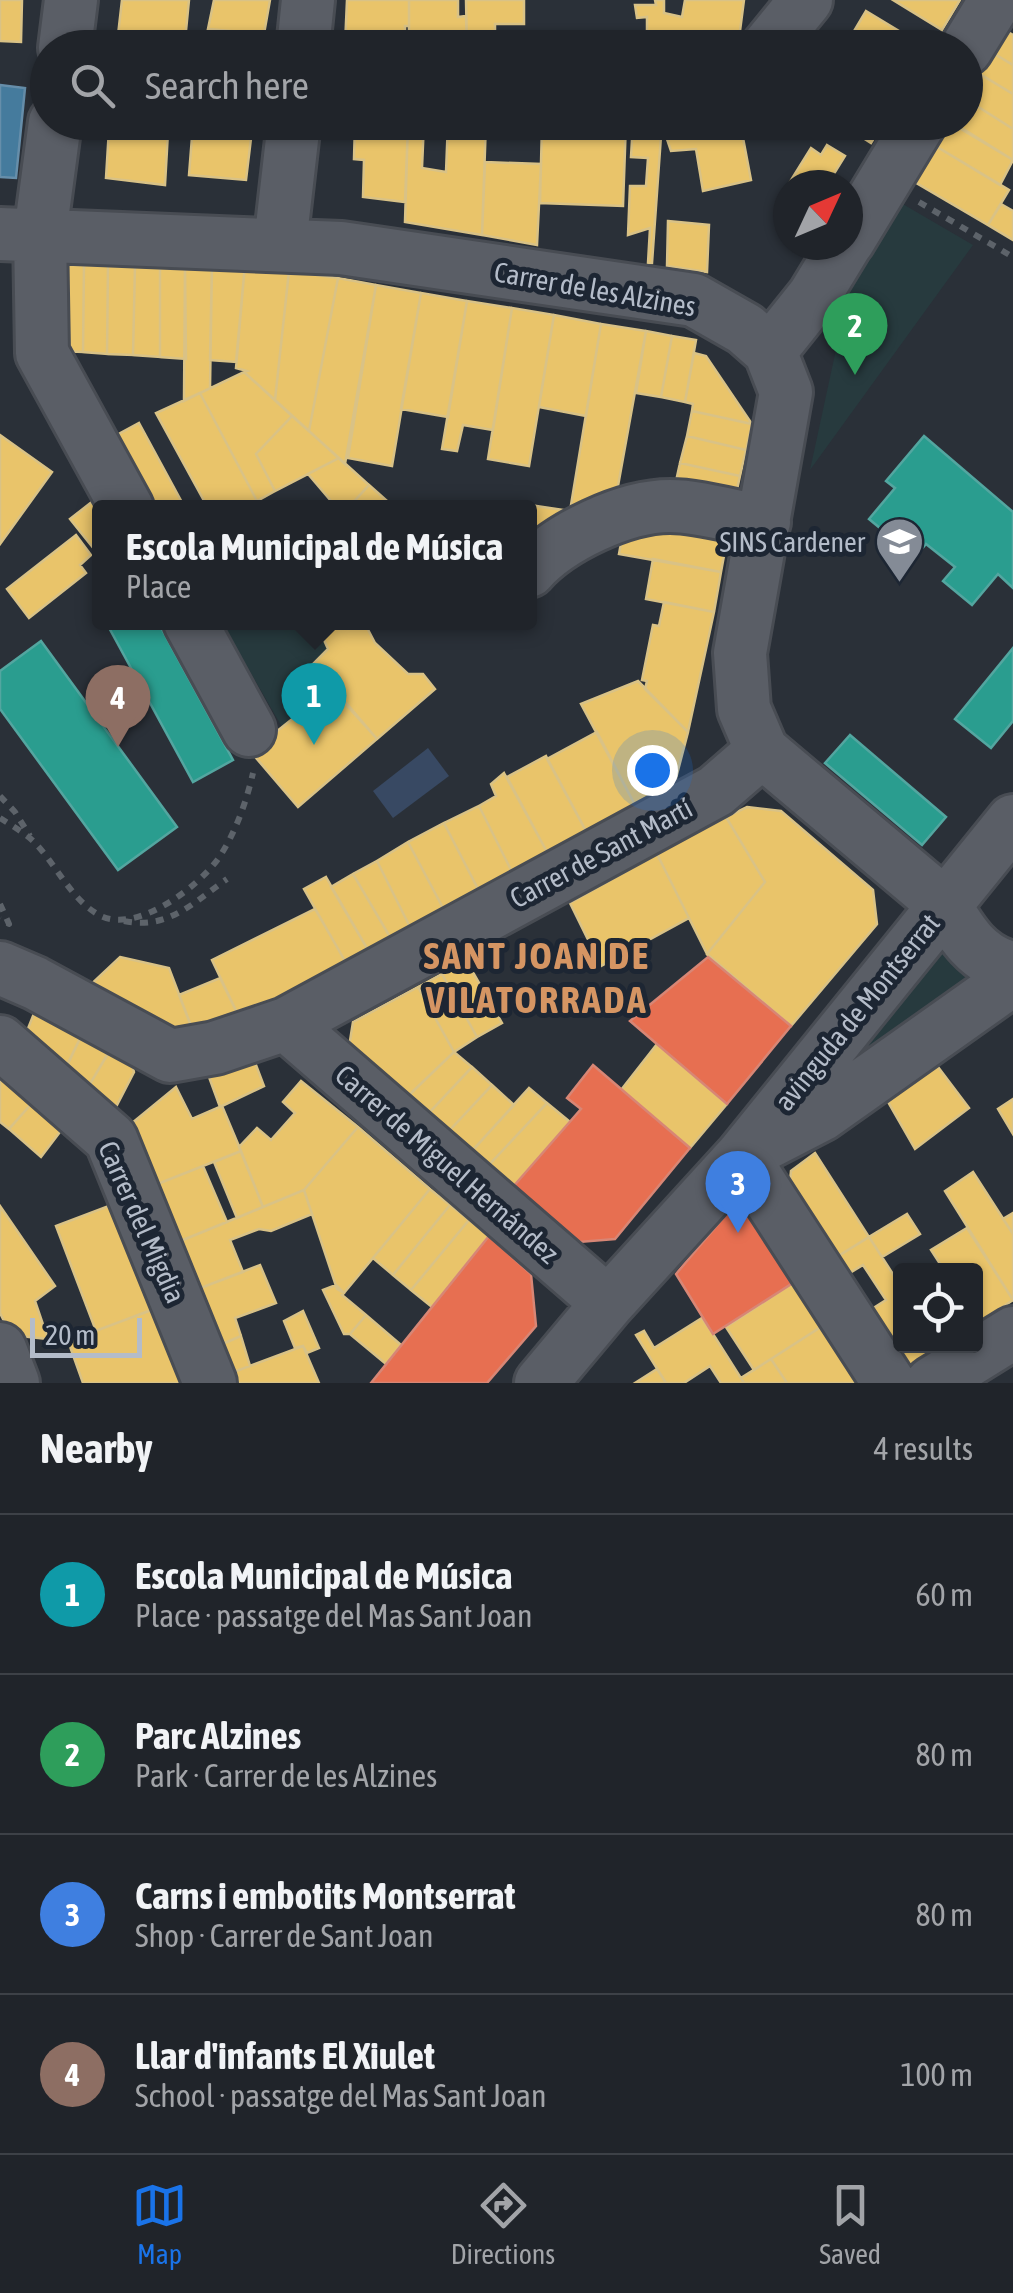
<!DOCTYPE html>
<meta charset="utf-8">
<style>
:root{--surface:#20242a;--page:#2d3036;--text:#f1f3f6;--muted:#a2a4a8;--line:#3d4147;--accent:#1a73e8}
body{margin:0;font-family:"Asap Condensed",sans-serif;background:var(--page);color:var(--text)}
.controls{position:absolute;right:30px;bottom:30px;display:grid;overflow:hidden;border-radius:10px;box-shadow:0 2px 8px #0004}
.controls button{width:90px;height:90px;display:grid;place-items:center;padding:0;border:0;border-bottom:2px solid var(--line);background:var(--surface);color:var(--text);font:50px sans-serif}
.compass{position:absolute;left:773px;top:170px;width:90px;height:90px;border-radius:50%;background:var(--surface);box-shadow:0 2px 8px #0004;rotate:46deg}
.scale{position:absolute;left:30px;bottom:25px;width:112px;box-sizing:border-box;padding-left:10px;border:5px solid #b4bcc9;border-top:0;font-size:28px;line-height:35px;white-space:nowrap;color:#b4bcc9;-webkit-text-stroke:8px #1d2633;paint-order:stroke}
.you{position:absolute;left:652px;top:770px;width:35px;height:35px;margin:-25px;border:8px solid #fff;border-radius:50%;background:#1a73e8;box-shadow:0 0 0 15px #1a73e833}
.badge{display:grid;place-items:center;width:65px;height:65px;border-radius:50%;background:var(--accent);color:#fff;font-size:32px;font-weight:700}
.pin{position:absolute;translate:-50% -82px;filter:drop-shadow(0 2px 5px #0008)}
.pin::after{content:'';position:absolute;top:52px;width:35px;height:30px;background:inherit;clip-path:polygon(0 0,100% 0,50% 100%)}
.popup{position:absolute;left:92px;top:500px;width:445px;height:130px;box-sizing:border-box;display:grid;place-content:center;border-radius:10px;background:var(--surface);filter:drop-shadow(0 2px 8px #0005);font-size:32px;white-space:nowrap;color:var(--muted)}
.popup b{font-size:38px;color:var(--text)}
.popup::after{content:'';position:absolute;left:50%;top:100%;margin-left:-20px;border:20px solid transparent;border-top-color:var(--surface)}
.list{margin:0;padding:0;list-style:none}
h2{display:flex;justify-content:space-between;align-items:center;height:130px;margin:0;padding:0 40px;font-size:42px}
h2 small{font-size:32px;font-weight:400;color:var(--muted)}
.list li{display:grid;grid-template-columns:65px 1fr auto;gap:30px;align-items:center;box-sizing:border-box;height:160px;padding:0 40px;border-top:2px solid var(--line)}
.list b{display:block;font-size:38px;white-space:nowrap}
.list p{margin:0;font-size:32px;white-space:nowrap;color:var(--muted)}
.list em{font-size:32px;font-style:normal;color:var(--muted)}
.icon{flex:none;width:55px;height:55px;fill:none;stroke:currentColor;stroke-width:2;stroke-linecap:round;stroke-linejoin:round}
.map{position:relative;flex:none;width:1013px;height:1383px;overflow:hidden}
.search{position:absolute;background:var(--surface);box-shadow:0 2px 8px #0004;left:30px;right:30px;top:30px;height:110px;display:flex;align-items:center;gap:25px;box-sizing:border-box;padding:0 35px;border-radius:55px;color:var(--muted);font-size:38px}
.sheet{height:770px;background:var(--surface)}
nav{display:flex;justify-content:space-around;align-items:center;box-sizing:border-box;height:140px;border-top:2px solid var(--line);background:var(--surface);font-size:28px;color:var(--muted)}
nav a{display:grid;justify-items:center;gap:5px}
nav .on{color:var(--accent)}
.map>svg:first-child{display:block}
</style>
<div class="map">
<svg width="1013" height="1383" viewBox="0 0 1013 1383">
<rect width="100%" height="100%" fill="#2a3038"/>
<path fill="#273a3e" d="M901 203 973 245 810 470 851 280Z
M222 623H316L328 649 313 664 331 688 282 727Z
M940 942 980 976 848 1074 838 1065Z"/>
<path fill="#384963" d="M428 748 449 776 393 818 373 791Z"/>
<path fill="#e9c46a" stroke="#d9c286" stroke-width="2.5" d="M0 0H22L21 42 0 41Z
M122 0H189L185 41 118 35Z
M214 0H270L264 34 208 29Z
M347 0H409V26H405V44L345 45Z
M409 0H458V17L466 16 467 48H409Z
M466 0H524V24H495V48H467Z
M655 0H664V13L682 17 685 0H744L740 31 704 48H647V17L637 18 635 5H656Z
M893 0H960L942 30Z
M866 11 917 42 913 48H844Z
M1006 31 1013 35V65L993 53Z
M993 53 1013 65V94L980 74Z
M980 74 1013 94V129L966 99Z
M966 99 1013 129V160L952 122H966Z
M408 122H424L422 168 446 172 448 122H486L482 235 405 222Z
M577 122H626L623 206 540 203 542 124 577 125Z
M633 122H662L652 263H648L650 228 628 235 630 186H646L648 158 631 157Z
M740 122 751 180 703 191 696 149 671 151 666 136 667 126Z
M838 122H884L871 143Z
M949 122 1013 160 1000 185 934 145Z
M355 123 408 125 405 202 363 197 364 160 354 159Z
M193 124 252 130 246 180 189 175Z
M109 129 168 132 165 185 106 178Z
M827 145 845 156 827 185H788L811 148 821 155Z
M934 145 1009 190 988 225 913 181Z
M485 162 541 164 537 245 482 235Z
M788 186V208L778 201Z
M1001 204 1013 211V240L988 225Z
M668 221 709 225 707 272 667 266Z
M212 264H245L236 362 210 360Z
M212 264 210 388 184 401 185 265Z
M245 264 289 271 275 400 244 372 247 371 236 368Z
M57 265H84L83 352 57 351Z
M84 265H108L107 354 83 352Z
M108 265H135L133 355 107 354Z
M135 265H160V357L133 355Z
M160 265H185L186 359 160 357Z
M289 271 338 278 309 431 275 400Z
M338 278 376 285 345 464 309 431Z
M376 285 421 293 392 466 348 458Z
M421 293 467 301 448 417 401 409Z
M467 301 512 308 493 430 463 425 457 451 442 449Z
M512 308 554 315 529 466 488 459Z
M554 315 601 324 586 416 539 407Z
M601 324 646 331 614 508 570 511Z
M646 331 672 336 661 397 636 393Z
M672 336 696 340 685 402 661 397Z
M694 353 706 356 752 424 692 411 693 404 685 402Z
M244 372 292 416 256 454 275 491 257 501 200 393Z
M200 393 257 501 244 508H208L156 413Z
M692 411 752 424 746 450 687 436Z
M292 416 339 458 275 491 256 454Z
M139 423 185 508H137L102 443Z
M0 435 52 472 0 544Z
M687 436 746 450 740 476 680 463Z
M339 458 369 485 348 508H337L308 474Z
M680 463 740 476 734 503 673 495Z
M369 485 387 501 394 508H348Z
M102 494 99 544 94 549 70 519Z
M523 504 570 511 529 557V508H522Z
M730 523 721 572 619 554 624 527Z
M76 535 91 555 80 565 86 573 29 618 7 589Z
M653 559 721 572 714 612 646 599Z
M664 602 714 612 688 732 645 689 647 681 642 680 653 625 659 626Z
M316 622H364L375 643 408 674H423L435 689 377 739 313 664 328 649Z
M638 681 688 732 675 782 662 794 635 805 581 704Z
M331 688 377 739 298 807 251 752Z
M597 732 635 805 586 831 547 759Z
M546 756 586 831 547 852 507 777Z
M504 773 547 852 512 872 479 806 496 796 491 784Z
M479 806 512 872 478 889 444 823Z
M747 807 781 811 873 890 877 924 791 1026 707 954 765 882 726 817Z
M726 817 765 882 707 954 657 854Z
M444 823 478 889 443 908 408 842Z
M408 842 443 908 410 927 377 861Z
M657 854 689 918 601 966 570 903Z
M377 861 410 927 390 937 353 874Z
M353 874 390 937 368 950 331 887Z
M326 877 368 950 345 961 304 889Z
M315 909 345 961 241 1021 212 960Z
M120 957 169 968 198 1044 84 991Z
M466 960 502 1023 477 1037 442 974Z
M442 974 477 1037 454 1052 418 987Z
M220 978 241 1021 198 1044 179 995Z
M418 987 454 1052 407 1097 349 1047 353 1022Z
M39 1001 86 1026 67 1065 42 1056 25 1036Z
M86 1026 116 1040 87 1089 65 1070Z
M116 1040 128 1049 134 1072 115 1109 87 1089Z
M248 1044 264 1086 220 1107 205 1066Z
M657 1044 727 1104 690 1148 621 1090Z
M454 1052 472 1067 428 1114 407 1097Z
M935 1063 969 1108 915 1149 887 1100Z
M472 1067 492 1085 448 1132 428 1114Z
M0 1074 34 1101 9 1129 0 1122Z
M301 1081 358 1127 304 1190 263 1207 239 1147 257 1128 271 1140 295 1113 283 1102Z
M492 1085 514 1105 472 1151 448 1132Z
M176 1087 192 1119 222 1106 241 1151 155 1185 131 1124Z
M529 1088 547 1103 488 1166 472 1151Z
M1013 1099V1134L998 1109Z
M34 1101 66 1124 41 1157 9 1129Z
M547 1103 570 1122 512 1188 488 1166Z
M358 1127 430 1189 344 1293 337 1289 304 1190Z
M241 1151 263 1207 237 1218 214 1162Z
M815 1153 869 1237 827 1263 788 1202 791 1171Z
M203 1166 227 1222 178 1242 155 1185Z
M973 1172 1013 1234V1300L945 1191Z
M430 1189 450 1205 393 1275 373 1258Z
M304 1190 312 1214 271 1231 259 1229 230 1240 243 1272 198 1289 178 1242Z
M119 1202 159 1307 96 1331 56 1226Z
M450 1205 469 1220 411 1290 393 1275Z
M0 1206 55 1286 35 1301 48 1339 11 1335 0 1313Z
M1013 1213V1234L1003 1219Z
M907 1214 920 1234 882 1257 869 1237Z
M469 1220 489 1236 432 1307 411 1290Z
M967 1228 1013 1300 977 1324 976 1270H944L931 1250Z
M869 1237 900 1285V1346H940L897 1374 861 1316 886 1300 863 1265 838 1280 827 1263Z
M260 1265 276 1303 235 1318 241 1336 220 1345 198 1289Z
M799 1279 827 1323 754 1370 726 1327Z
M336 1285 344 1293 342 1295 366 1315 350 1334H344L323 1290Z
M157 1308 185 1383H83L68 1341Z
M303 1311 319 1348 307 1353 303 1346 295 1348 284 1321Z
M366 1315 401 1345 386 1364 350 1334Z
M702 1318 713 1334 744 1383H721L710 1366 684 1383H666L636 1335 644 1331 654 1348Z
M827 1323 865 1383H787L771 1359Z
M241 1336 250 1366 231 1373 220 1345Z
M303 1346 319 1383H235L231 1373Z
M771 1359 787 1383H744L741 1378Z
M657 1369 666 1383H635Z"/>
<path fill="#e76f51" stroke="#d88675" stroke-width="2.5" d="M708 957 791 1026 727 1104 630 1021Z
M593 1065 690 1148 615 1239 579 1242 512 1188 581 1109 567 1098Z
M729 1211 759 1217 799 1279 713 1334 676 1274Z
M489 1236 531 1274 536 1326 487 1383H371Z"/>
<path fill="#2a9d8f" stroke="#53a6a0" stroke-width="2.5" d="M924 436 1013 512V588L998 574 972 605 943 581 955 567 926 544 915 557 869 519 895 488 886 481Z
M109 622H158L233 760 193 782 107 624Z
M41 641 177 827 118 870 0 709V671Z
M1013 648V721L991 748 955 719Z
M850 735 946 817 922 845 825 763Z"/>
<path fill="#457b9d" stroke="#668eaa" stroke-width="2.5" d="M0 85 25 88 16 178 0 177Z"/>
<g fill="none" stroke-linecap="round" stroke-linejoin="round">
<defs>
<path id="minor" d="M65 48 71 0
M303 48 308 0
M767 48 806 0
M966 49 996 0
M55 122 40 234 42 353 127 508
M0 234 341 248 694 300 745 329 770 351 786 392 740 653 744 709 762 751 944 904C961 933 978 961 1013 968
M848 241 920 122
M280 244 294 122
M770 351 814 296 845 245
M529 571C559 537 625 506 670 506 700 506 734 517 764 522
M190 622 249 730
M0 968 35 983 170 1056 215 1048 286 1024 716 791 762 751
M286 1024 608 1303
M0 1042 111 1139 210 1383
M761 1146 821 1115 1013 979
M742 1156 889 1383
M0 1349 13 1383
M541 1383 608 1303 742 1156 1013 821
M932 1383 1013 1333"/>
</defs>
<use href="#minor" stroke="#484c53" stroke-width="58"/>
<path stroke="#5d636a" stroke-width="6" stroke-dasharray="8 8" stroke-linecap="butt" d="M919 202 1013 257
M0 796 15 812 30 836
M0 818C11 825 23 832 32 840 56 863 70 899 99 915 135 935 197 888 218 859 235 834 246 803 253 773
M0 904 9 924 0 919
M124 921C168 930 193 903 227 879"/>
<use href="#minor" stroke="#5a5e66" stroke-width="52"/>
</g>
<defs>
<symbol id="school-pin" viewBox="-11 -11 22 30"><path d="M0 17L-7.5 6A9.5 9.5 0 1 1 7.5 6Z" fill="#848b96" stroke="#1d2633"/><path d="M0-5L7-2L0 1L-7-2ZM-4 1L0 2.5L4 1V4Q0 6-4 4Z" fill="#fff"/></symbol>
</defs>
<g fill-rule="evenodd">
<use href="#school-pin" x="872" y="514" width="55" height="75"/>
</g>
<g text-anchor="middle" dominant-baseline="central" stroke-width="10" stroke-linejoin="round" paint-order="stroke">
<g font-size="28" fill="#b4bcc9" stroke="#1d2633">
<text transform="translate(595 289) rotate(10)">Carrer de les Alzines</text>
<text transform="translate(601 853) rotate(-28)">Carrer de Sant Martí</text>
<text transform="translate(857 1012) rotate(-51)">avinguda de Montserrat</text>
<text transform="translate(447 1164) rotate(41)">Carrer de Miguel Hernández</text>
<text transform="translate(142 1222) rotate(66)">Carrer del Migdia</text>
</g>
<g font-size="28" fill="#b4bcc9" stroke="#1d2633" text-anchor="end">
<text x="865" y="542">SINS Cardener</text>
</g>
<g font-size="38" font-weight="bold" letter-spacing="2.5" fill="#d59563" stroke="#1d2633">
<text x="537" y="955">SANT JOAN DE<tspan x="537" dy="44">VILATORRADA</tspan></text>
</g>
</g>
</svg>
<div class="controls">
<button><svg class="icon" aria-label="locate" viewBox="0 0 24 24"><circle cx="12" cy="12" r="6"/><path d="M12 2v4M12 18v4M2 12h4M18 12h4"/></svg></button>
</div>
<svg class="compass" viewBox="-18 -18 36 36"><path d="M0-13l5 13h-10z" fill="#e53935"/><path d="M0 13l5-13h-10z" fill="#a2a4a8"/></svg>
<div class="scale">20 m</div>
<div class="you"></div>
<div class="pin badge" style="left:314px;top:745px;background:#0f9aa8">1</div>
<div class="popup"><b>Escola Municipal de Música</b>Place</div>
<div class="pin badge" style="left:855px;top:375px;background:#2e9e5b">2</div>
<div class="pin badge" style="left:738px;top:1233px;background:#3f7fe0">3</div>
<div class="pin badge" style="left:118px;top:747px;background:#8d6e63">4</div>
<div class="search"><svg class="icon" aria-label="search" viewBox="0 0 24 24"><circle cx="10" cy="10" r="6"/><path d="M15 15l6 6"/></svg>Search here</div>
</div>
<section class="sheet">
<h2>Nearby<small>4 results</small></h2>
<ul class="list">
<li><span class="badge" style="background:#0f9aa8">1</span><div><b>Escola Municipal de Música</b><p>Place · passatge del Mas Sant Joan</p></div><em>60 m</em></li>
<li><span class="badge" style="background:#2e9e5b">2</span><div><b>Parc Alzines</b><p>Park · Carrer de les Alzines</p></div><em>80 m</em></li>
<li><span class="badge" style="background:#3f7fe0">3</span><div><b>Carns i embotits Montserrat</b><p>Shop · Carrer de Sant Joan</p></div><em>80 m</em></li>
<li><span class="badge" style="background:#8d6e63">4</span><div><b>Llar d'infants El Xiulet</b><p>School · passatge del Mas Sant Joan</p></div><em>100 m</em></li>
</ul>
</section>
<nav>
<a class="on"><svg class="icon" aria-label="map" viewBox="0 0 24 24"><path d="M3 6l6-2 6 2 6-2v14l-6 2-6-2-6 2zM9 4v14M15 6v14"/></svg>Map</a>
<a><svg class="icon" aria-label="directions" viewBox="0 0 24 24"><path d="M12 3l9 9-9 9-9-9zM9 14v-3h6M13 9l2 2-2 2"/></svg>Directions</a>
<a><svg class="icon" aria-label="saved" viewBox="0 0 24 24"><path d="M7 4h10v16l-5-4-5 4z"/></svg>Saved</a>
</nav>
